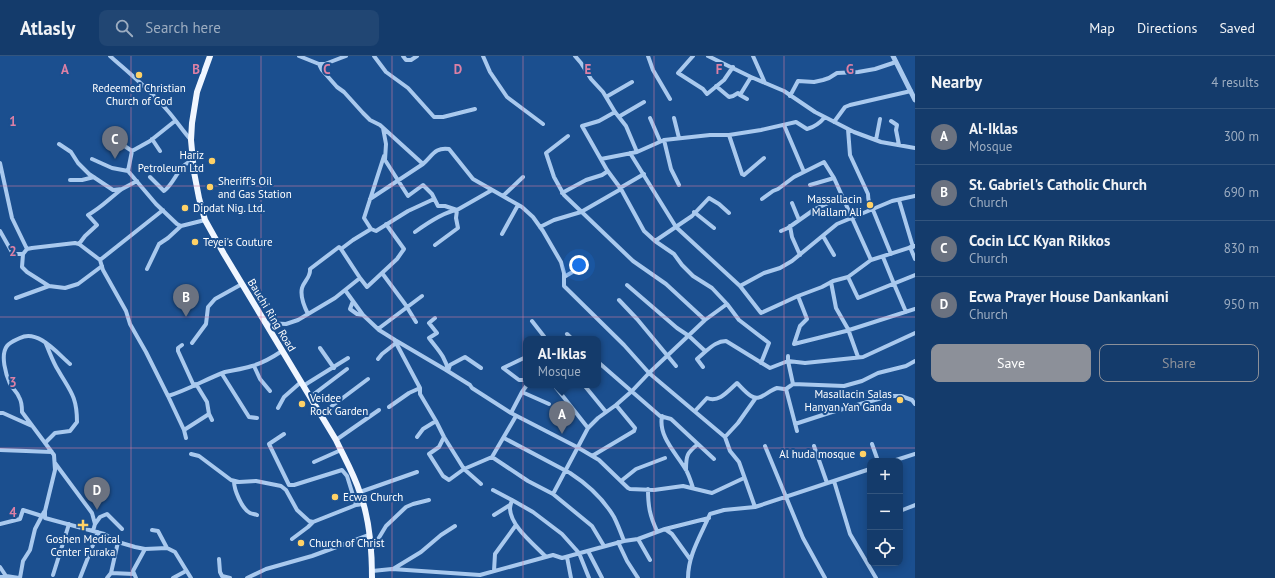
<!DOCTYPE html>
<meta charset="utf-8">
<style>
:root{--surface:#143b6b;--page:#214673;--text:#f1f3f6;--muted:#9dadc1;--line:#33557e;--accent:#8c9099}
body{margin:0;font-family:"PT Sans",sans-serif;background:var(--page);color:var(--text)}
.controls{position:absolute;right:12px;bottom:12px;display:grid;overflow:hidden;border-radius:8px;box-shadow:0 2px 10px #0003}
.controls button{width:36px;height:36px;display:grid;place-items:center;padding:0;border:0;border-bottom:1px solid var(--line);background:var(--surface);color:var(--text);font:20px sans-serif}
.you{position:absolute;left:579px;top:209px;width:14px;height:14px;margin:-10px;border:3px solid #fff;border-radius:50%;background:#1a73e8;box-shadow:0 0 0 6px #1a73e833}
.badge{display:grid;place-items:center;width:26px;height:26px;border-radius:50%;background:var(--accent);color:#fff;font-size:13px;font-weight:700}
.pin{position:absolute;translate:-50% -33px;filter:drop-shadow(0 1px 2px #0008)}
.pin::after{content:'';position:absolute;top:21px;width:14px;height:12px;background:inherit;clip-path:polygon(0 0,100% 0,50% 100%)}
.popup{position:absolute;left:523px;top:280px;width:78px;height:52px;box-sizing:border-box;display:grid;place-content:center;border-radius:8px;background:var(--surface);filter:drop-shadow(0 1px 3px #0005);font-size:13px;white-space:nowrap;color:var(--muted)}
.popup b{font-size:15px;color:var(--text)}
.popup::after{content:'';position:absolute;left:50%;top:100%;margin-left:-8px;border:8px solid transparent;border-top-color:var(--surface)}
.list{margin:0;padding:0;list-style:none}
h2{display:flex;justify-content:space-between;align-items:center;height:52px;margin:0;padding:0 16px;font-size:17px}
h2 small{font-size:13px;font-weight:400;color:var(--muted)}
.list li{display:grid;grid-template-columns:26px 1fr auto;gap:12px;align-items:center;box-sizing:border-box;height:56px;padding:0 16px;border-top:1px solid var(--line)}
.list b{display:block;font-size:15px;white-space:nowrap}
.list p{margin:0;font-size:13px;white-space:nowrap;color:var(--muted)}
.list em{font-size:13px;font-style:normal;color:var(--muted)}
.actions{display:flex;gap:8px;padding:12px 16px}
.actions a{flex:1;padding:9px 0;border:1px solid var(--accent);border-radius:8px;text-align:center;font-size:14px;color:var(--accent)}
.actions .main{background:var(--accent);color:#fff}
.icon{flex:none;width:22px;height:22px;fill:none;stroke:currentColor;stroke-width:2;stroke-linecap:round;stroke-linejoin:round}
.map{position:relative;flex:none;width:915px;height:522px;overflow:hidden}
header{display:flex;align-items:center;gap:24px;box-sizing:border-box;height:56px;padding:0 20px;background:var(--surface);border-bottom:1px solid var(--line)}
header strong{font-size:19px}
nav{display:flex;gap:22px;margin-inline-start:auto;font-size:14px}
.search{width:280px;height:36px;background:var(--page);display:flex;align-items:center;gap:10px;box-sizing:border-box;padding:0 14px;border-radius:8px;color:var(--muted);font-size:15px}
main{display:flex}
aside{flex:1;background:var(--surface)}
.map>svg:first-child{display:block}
</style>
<header>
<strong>Atlasly</strong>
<div class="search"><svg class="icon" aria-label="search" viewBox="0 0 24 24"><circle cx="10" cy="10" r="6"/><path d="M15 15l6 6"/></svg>Search here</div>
<nav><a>Map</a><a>Directions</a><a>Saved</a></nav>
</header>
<main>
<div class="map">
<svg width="915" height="522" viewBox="0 0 915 522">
<rect width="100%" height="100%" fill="#1b4f8f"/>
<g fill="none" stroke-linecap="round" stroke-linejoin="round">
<path stroke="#a9c9ee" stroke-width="4" d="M110 0C129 17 150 34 167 54 176 64 182 74 191 84
M299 0 319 8H325L346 0
M374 0 386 16 408 32 434 61H443L475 53
M403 0 406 4H411L417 0
M483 0 490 16 507 41 543 68
M575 0 581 7 591 23 603 36 615 56 626 70 637 96
M648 0 653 14 670 43
M693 0 678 17 703 33 707 38 724 24 733 11
M708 0 751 21 784 35 815 56 854 76 881 86 915 92
M753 0 765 27
M319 8 322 14 337 31 344 36 363 57 370 64 380 69 423 108C433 99 435 91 449 93L473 123 522 151 533 161 543 175 561 206 564 217V230L624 289 649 317 725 381 730 395 739 406 755 451
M716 30 729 41 733 40 738 37 740 39
M790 40 798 25 814 26 823 24 829 22 837 17 858 16 875 13 896 6
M606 41 632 26
M747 43 740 39 751 21
M615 56 599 65 582 70 607 114 621 133 644 175 655 185 674 198 682 209 693 220 712 232 727 248 739 264 769 287 761 307
M620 60 644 46
M650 62 660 85
M674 62 679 82
M891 65 897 69 896 74 899 89
M834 66 845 51 850 49 911 35
M784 69 804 116
M383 72 386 88 385 104 408 140 423 129 432 138 438 150H445L457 154 492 134
M848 73 850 99 868 138C868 143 870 150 873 154L891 198
M729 79 742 118 744 119 764 102
M568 80 546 97 554 121 564 139 633 205 666 228 705 264
M152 83 160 95
M664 84 671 113 679 129
M876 84 880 63
M120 87 132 95 150 85 175 65
M59 88 71 96 78 107 89 118 113 134 122 133 137 125
M630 97 676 171 740 230 761 257 798 240 822 231 833 225 848 221 871 204 915 190
M384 100 364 162 371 173 376 175 408 155 434 143
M92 103 112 112 128 115 156 148 177 168 181 170 205 164
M601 103 637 96 664 84 710 79H729L761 74 796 66 807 73C815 71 820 67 825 61
M0 107 12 162 27 193
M128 115 132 95
M150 121 164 135C176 126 178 108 193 105
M70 124H82L94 121
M810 129 834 122
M620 132 644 118
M562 137 586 124 602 119 608 115
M503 140 523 121
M370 143 423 108
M762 143 773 135 778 133 794 121 824 106 834 122 871 204
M899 144 913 191
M792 147 799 164
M694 156 714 172
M790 170 792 181 800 199
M540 171 554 164 581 156 621 133
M0 175 13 198H23L27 193 32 192 75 187 79 188 100 204 103 214 126 255 130 268 146 296 168 340 184 374 186 382
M781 175 788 172 815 153 842 141
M415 176C426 168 444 156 457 154L456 162 458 172 435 189
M502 178 518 149
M823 180 834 199
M655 185 692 160 709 142 719 148 729 157
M79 188 85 180 97 169 88 159C101 152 110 142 122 133
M910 191 915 203
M23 198 22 211 27 216 49 230
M883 201 894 228 906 256
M100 204 163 154
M147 213 159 188 168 182 181 170
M382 217 405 248 416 266
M564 221 586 208
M848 221 858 242 915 219
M360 222 367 231 397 203 404 193 386 168
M831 226 836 252 848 273 858 301
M627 229 677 272 689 280 704 294 706 295C712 290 718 285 726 285L770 312 788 305 805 307 863 301 915 277
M740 230 764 217 780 212 792 205 837 168 892 145 915 140
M345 234 363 259
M16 242 49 230 65 232 78 228 102 210
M619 244 637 263 676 310
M353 245 350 253 357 258 363 259 379 274 395 284 446 314 470 329 472 332 511 357 577 391 599 404 628 432 630 433 654 434 683 430 712 437 744 422
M308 258C304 250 300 240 302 232 304 225 311 221 310 213L339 191 341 193
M435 262 429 267 437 277 429 282C437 293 446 301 448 315
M532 265 546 283
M265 267 286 268 298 264 335 242 360 222 341 193 353 184 371 173
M378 273 422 240
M567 278 572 283
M395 285 420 332V338L436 365 444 381 464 413 492 401 516 360
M192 287 206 268 208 251 215 243 242 228
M794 288 846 275 915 253
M794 288 800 270 807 263 798 240
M182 289 178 292V295L194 330
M320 292 334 312
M788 300V305L793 328 786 333 797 375
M526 301 503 312 519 324H526
M378 303 382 298 396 287
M598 306 660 360 671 363 714 403
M70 308C57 297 38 273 20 282 16 284 10 286 7 290 0 299 6 319 10 328 13 333 17 336 19 341 22 346 22 351 22 356L54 399 55 414 45 455V462L104 478 118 486 135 491 145 493 167 492 175 496 191 522
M254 310 260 323 270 335
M703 311 697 303 706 295
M448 315 450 309 465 301 481 312
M222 318 249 361 257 362
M196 328 207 346 209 358 212 364
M793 328 844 330 862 325 878 317 906 310 915 305
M554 329 588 372
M584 329 606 356
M303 330 348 302
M522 336 527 329
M168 340C188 334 206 323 225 316 234 314 243 313 252 310 263 307 273 301 282 295
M310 341 347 313
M389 351 409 337 420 332
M278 352 284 341 301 326
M695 355 707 342C719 347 728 335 737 327 741 331 746 337 751 340 760 346 767 335 777 332 779 332 783 333 786 333
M0 357H3L32 370
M511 357 522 336 549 348
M320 359 368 323
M662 360C658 381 677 398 686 414 689 419 691 426 693 432
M795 368 832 356 889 340H901L912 344 915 348
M184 374 209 358
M284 378 269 388 289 429H294L342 414 347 420 356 449
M417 381 423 373 436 365
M444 381 439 391 429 398 443 420 449 424 464 413 481 428
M725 381 738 367 755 343
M504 382 570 417C587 428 604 444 614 461 618 469 621 477 624 485
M336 384 379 354
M45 387 55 377 70 375 77 366C77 340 70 335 58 314 53 306 50 297 46 288
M872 388 878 405
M765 390 803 482 825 522
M814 390 827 427
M0 394 52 396
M191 398 199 400 231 424 239 426 256 425 281 430 286 434 297 454 309 465 313 466 356 449 363 448
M592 400 634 375 635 372 616 349
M492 401 528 425 553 438 592 470 604 490
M893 405 915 398
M314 406 341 394
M55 407 92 457 95 468 93 475
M686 414C686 399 687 397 698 388
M234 425C234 434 242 453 250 457 252 458 255 458 257 459
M621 425 636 413 665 402
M834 425 850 478 876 522
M648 433C648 451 650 460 657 475
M493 434 512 444 533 456 562 478 579 497 589 522
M360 436 417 416
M553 438 588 372 598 362 616 349 632 335 649 317 705 264 727 248
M512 444C511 447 510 450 510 453 511 471 535 489 546 501
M900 455 915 449
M494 459 510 449
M0 468 20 463 23 454 42 460
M95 468 100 461 107 458 122 473
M665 473 709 462
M152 474 158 475 167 492
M292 483 308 471 313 466
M638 483 650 504
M618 486 627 505 638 522
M371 495 386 470 406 451 413 448 429 444
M588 495 602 522
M567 501 571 522
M219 503 220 516 222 520 230 522
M0 511 6 520
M393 513 421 496 441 479 455 470
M372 515 392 513 480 519 553 499 562 502 624 485 638 483 665 473 672 478 690 503
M494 515 495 498 516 469
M111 517 134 518
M53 519 69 468
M0 521 6 520 19 522
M20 522 23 505 30 494 35 473 44 456
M80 522 98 476
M107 522 111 517 118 486
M136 522 133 515 145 493
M173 522 186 515
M247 522 266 513 312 500 369 479
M688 522C688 499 701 479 710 458L724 454 755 451 870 413"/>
<path stroke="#a9c9ee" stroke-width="5" d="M893 0 915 44"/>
<path stroke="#f0f6ff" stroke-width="6" d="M210 0 197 36 192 67 191 84 194 116 199 142 205 164 224 198 336 384C344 401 354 418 360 437 370 464 372 493 372 522"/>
</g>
<path fill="none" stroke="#dd80a5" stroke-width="1" stroke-opacity="0.55" d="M131 0V522M261 0V522M392 0V522M523 0V522M654 0V522M784 0V522M0 130H915M0 261H915M0 392H915"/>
<g fill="#ffd166" stroke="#1b4f8f" stroke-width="1.5">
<circle cx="139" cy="19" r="4"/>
<circle cx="212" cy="105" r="4"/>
<circle cx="210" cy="131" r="4"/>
<circle cx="870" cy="149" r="4"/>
<circle cx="185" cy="152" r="4"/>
<circle cx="195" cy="186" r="4"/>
<circle cx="900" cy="344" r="4"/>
<circle cx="302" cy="348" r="4"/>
<circle cx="863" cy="398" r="4"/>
<circle cx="335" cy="441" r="4"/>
<path d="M81 463h4v4h4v4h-4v4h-4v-4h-4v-4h4z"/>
<circle cx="301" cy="487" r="4"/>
</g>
<g text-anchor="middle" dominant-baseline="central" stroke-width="4" stroke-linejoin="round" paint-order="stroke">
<g font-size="11" fill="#fff" stroke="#1b4f8f" text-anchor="start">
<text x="139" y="32" text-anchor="middle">Redeemed Christian<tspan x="139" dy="13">Church of God</tspan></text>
<text x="204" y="99" text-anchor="end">Hariz<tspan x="204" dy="13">Petroleum Ltd</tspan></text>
<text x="218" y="125">Sheriff's Oil<tspan x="218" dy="13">and Gas Station</tspan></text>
<text x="862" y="143" text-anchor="end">Massallacin<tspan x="862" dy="13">Mallam Ali</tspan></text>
<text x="193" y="152">Dipdat Nig. Ltd.</text>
<text x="203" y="186">Teyei's Couture</text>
<text x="892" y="338" text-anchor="end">Masallacin Salas<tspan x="892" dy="13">Hanyan Yan Ganda</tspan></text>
<text x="310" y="342">Veidee<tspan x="310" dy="13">Rock Garden</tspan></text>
<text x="855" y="398" text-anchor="end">Al huda mosque</text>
<text x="343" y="441">Ecwa Church</text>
<text x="83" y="483" text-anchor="middle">Goshen Medical<tspan x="83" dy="13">Center Furaka</tspan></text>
<text x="309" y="487">Church of Christ</text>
</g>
<g font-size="11" fill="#fff" stroke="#1b4f8f">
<text transform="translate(272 259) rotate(59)">Bauchi Ring Road</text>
</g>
</g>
<g font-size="13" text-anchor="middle" font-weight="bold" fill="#dd80a5" stroke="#1b4f8f" stroke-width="4" stroke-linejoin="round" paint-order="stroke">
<text x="65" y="18">A</text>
<text x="196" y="18">B</text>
<text x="327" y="18">C</text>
<text x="458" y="18">D</text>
<text x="588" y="18">E</text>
<text x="719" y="18">F</text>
<text x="850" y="18">G</text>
<text x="13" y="70">1</text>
<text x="13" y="200">2</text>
<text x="13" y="331">3</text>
<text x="13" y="461">4</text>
</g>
</svg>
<div class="controls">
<button>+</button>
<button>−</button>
<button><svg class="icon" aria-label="locate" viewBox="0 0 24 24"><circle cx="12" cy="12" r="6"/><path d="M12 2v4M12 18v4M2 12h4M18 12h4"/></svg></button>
</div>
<div class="you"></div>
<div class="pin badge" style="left:562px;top:378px;background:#6b7280">A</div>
<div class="popup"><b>Al-Iklas</b>Mosque</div>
<div class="pin badge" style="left:186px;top:261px;background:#6b7280">B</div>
<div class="pin badge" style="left:115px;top:103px;background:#6b7280">C</div>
<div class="pin badge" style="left:97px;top:454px;background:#6b7280">D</div>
</div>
<aside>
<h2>Nearby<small>4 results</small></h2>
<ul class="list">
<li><span class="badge" style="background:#6b7280">A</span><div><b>Al-Iklas</b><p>Mosque</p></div><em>300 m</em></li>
<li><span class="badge" style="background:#6b7280">B</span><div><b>St. Gabriel's Catholic Church</b><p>Church</p></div><em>690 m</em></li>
<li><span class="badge" style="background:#6b7280">C</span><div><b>Cocin LCC Kyan Rikkos</b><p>Church</p></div><em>830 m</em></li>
<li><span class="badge" style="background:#6b7280">D</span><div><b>Ecwa Prayer House Dankankani</b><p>Church</p></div><em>950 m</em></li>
</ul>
<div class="actions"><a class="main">Save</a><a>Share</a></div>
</aside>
</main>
